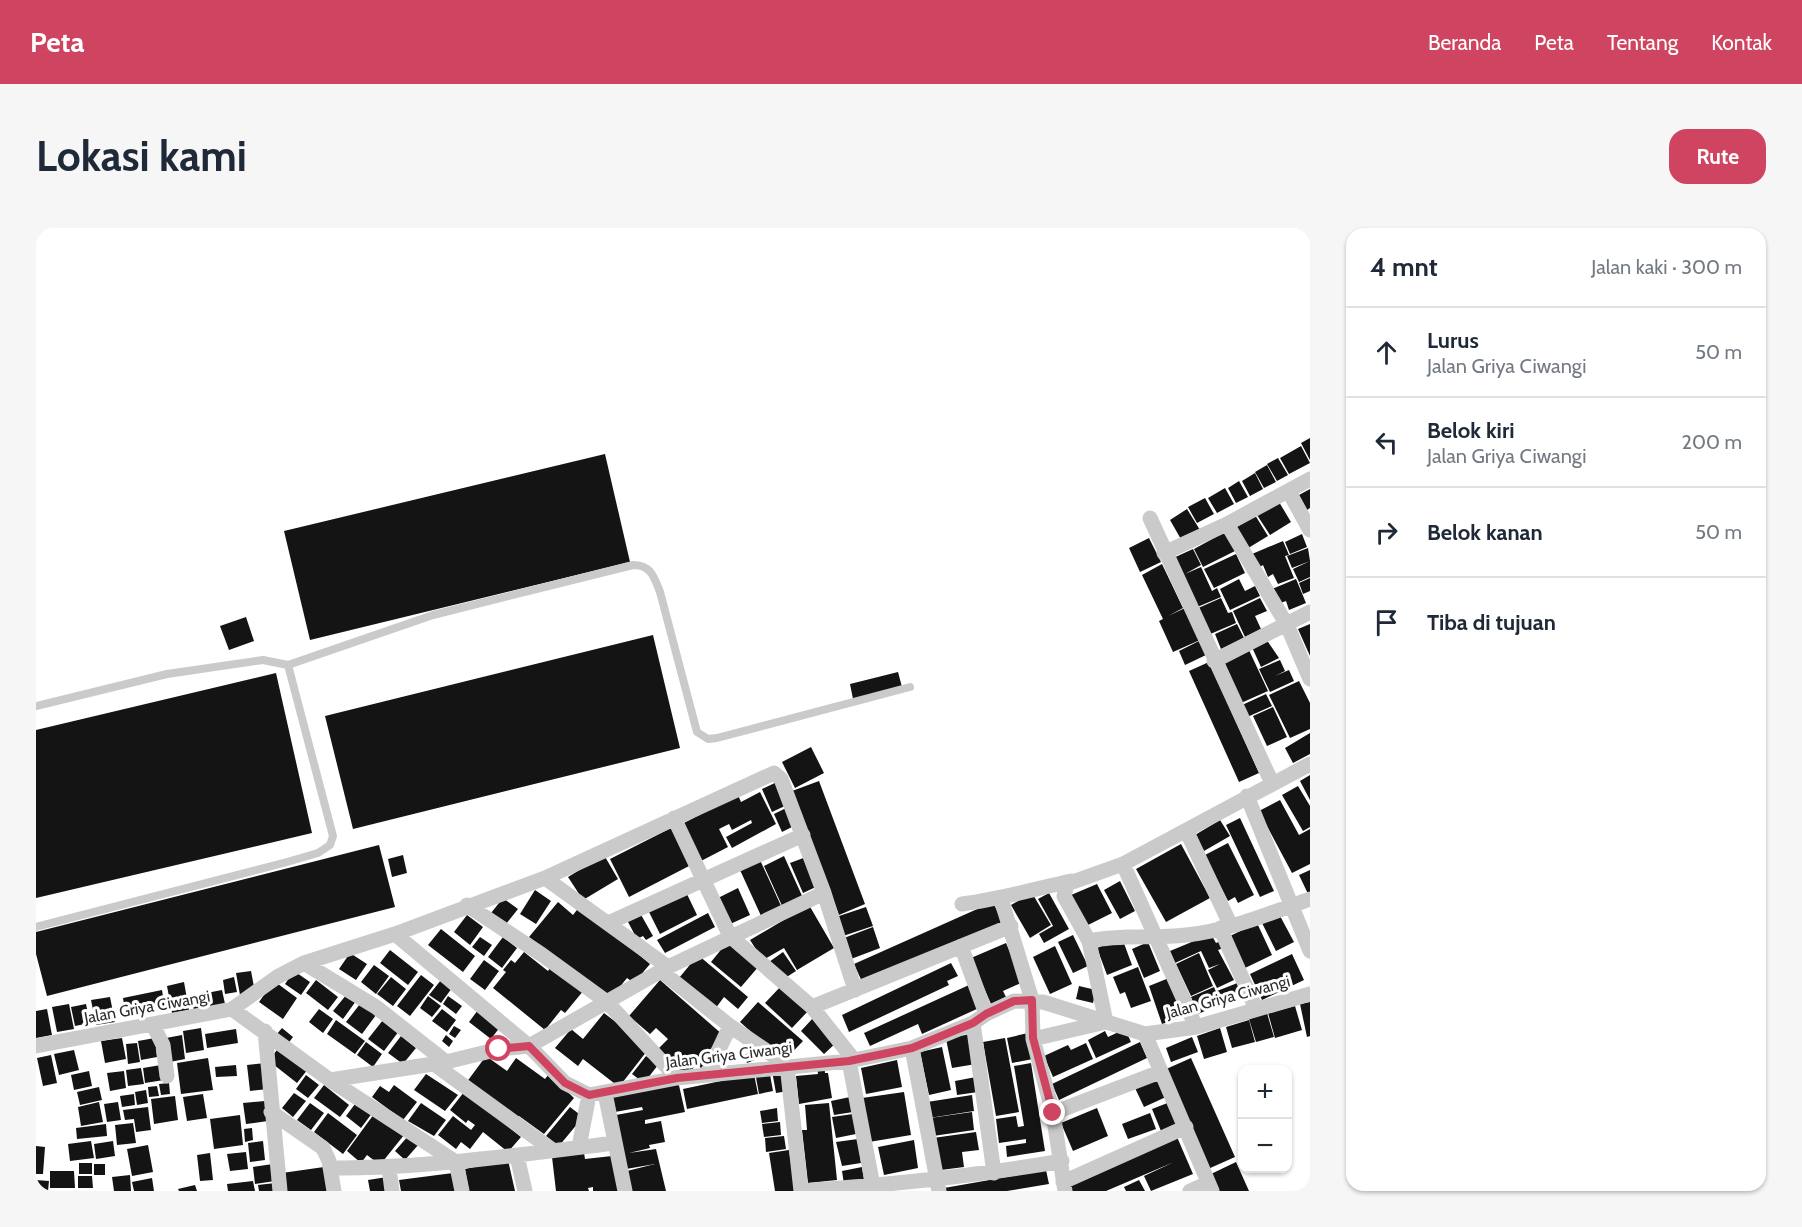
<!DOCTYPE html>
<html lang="id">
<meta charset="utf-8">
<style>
:root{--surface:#fff;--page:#f6f6f7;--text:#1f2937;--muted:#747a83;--line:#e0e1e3;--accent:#cf4460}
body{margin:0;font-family:Cabin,sans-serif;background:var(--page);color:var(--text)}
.controls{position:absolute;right:18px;bottom:18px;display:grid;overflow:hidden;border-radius:12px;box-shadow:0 2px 4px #0004}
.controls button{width:54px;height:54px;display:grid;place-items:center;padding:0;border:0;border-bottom:2px solid var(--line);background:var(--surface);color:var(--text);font:30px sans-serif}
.stop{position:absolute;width:18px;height:18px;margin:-14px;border:4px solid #cf4460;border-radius:50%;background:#fff}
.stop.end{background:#cf4460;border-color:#fff;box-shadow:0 2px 6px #0008}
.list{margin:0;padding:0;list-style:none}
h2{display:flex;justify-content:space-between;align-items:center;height:78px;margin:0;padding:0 24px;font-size:26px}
h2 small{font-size:20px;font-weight:400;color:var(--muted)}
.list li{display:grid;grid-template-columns:39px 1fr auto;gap:18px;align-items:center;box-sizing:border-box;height:90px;padding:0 24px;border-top:2px solid var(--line)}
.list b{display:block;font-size:22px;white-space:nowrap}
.list p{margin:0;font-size:20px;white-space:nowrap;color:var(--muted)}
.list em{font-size:20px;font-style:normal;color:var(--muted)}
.icon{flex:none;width:33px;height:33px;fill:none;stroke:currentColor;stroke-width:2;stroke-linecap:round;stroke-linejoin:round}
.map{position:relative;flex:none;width:1274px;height:963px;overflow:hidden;border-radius:18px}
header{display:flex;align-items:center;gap:36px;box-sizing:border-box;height:84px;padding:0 30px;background:var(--accent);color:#fff}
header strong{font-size:28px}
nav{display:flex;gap:33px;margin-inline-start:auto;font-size:21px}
.intro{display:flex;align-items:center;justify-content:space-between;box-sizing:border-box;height:144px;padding:0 36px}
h1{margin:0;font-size:42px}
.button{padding:15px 27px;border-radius:18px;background:var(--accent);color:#fff;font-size:21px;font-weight:700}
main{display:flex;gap:36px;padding:0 36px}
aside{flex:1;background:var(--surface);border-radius:18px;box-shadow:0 2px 4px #0004}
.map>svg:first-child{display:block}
</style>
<header>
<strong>Peta</strong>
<nav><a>Beranda</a><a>Peta</a><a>Tentang</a><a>Kontak</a></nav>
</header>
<div class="intro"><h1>Lokasi kami</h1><a class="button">Rute</a></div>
<main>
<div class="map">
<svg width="1274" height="963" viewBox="0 0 1274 963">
<rect width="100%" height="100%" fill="#fff"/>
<path fill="#141414" d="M1274 210V232L1265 215Z
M1265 218 1274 235 1253 246 1244 230Z
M569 226 594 334 274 412 248 303Z
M1242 230 1252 247 1241 253 1231 236Z
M1231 237 1240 254 1228 260 1219 244Z
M1219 245 1227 261 1214 268 1206 253Z
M1203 253 1212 269 1200 275 1192 260Z
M1189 260 1198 276 1181 285 1172 270Z
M1274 261V280L1271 282 1263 267Z
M1169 270 1178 286 1161 295 1152 279Z
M1243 274 1255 294 1234 307 1221 287Z
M1151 281 1164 302 1146 313 1134 292Z
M1219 287 1232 308 1209 322 1196 302Z
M1191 303 1201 322 1167 339 1158 321Z
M1266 306 1271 319 1254 326 1249 314Z
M1113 310 1125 334 1104 344 1093 320Z
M1247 313 1253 327 1249 328 1258 350 1242 356 1237 346 1232 349 1227 337 1222 340 1216 326Z
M1272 320 1274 333 1256 340 1251 328Z
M1157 321 1165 337 1149 346 1165 339 1176 363 1181 360 1185 369 1159 380 1135 331Z
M1200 326 1209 345 1178 360 1168 341Z
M1274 333V349L1263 354 1257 341Z
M1126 336 1147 380 1132 388 1149 380 1164 412 1137 424 1123 393 1127 391 1106 347Z
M1274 350V363L1267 366 1263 355Z
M1203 351 1209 363 1219 358 1224 368 1194 382 1184 361Z
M1260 351 1270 375 1253 382 1250 373 1242 376 1236 361Z
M1185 370 1192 385 1196 384 1200 395 1172 407 1160 381Z
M1224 370 1231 383 1219 388 1225 401 1209 409 1197 383Z
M210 389 218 413 193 422 184 398Z
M1201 396 1208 410 1185 421 1179 406Z
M1274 396V428L1262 401Z
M617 407 644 520 317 601 289 488Z
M1230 411 1243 430 1225 439 1215 417Z
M1163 413 1170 427 1149 437 1143 423Z
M1212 420 1232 463 1205 475 1187 431Z
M1244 432 1249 443 1239 448 1253 442 1258 453 1234 464 1223 441Z
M1173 434 1223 545 1203 554 1153 443Z
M862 444 866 459 817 471 814 456Z
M240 445 276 605 0 670V502Z
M1263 453 1274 475V501L1254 510 1233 467Z
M1230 466 1236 478 1209 490 1204 478Z
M1237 479 1251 509 1231 518 1217 488Z
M1274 505V526L1257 535 1249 520Z
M775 519 788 545 759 560 746 534Z
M1274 547V572L1264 553Z
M783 553 829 676 803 687 756 563Z
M741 554 751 577 736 584 726 561Z
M1262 558 1274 578V599L1267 603 1246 567Z
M724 564 740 596 696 620 690 609 716 595 715 592 696 602 693 596 683 601 692 619 665 633 646 596 702 567 705 574Z
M1244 572 1263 607 1274 601V636L1256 645 1223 583Z
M750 580 758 598 746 604 738 586Z
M1204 590 1238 663 1224 669 1190 597Z
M1184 592 1194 608 1168 623 1159 607Z
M637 599 655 637 593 669 574 631Z
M1192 615 1218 667 1202 675 1199 669 1192 673 1169 627Z
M1145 616 1174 670 1130 694 1100 641Z
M343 617 359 679 11 768 0 726V704Z
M367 627 371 645 356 649 352 631Z
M568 627 582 651 547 672 532 649Z
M748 628 767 670 747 680 728 638Z
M770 629 782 658 767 665 754 635Z
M724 632 746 680 726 690 704 642Z
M1274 642V670L1263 647Z
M1084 653 1099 683 1084 691 1068 662Z
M1061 656 1076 685 1052 697 1035 667Z
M702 660 714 687 692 697 680 671Z
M499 662 515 673 500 696 484 686Z
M650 664 661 687 624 706 612 682Z
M996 665 1015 697 994 710 975 677Z
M1013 665 1033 701 1008 715 1003 706 1017 698 1002 671Z
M467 670 482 681 470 696 455 685Z
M522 674 537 687 544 678 614 736 598 755 591 750 574 771 493 709Z
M957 674 966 694 827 756 818 736Z
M773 677 798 720 761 742 748 720 727 732 714 712Z
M830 679 837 698 807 708 800 689Z
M604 685 617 708 610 712 607 708 601 711 591 692Z
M672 685 679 699 629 725 621 712Z
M1243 686 1258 714 1240 723 1226 695Z
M431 687 447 699 434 717 418 704Z
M1221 695 1236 727 1209 740 1194 708Z
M837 699 844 720 815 731 808 710Z
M405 701 439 728 427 744 392 717Z
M1175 706 1180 715 1187 712 1190 719 1182 722 1198 752 1181 760 1172 742 1184 736 1173 740 1165 723 1139 735 1134 723Z
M1037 707 1052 738 1037 745 1022 714Z
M444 709 456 717 448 728 436 719Z
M467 709 481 720 466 740 452 729Z
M1086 710 1096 737 1071 747 1061 720Z
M692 713 723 738 705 759 675 734Z
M1112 714 1124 743 1108 750 1096 721Z
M970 715 987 754 967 763 970 769 955 776 935 730Z
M1019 718 1036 756 1014 766 997 729Z
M354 722 382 744 372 757 344 735Z
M488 724 512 743 514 740 548 762 529 785 525 782 509 802 457 760 470 744 467 742 475 732 479 735Z
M747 724 760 743 746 752 733 734Z
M314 725 331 736 320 752 303 741Z
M1163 725 1177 758 1155 768 1140 736Z
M1256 726 1268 752 1226 772 1214 746Z
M662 727 712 769 702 781 688 769 679 781 643 750Z
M448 732 463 743 449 762 434 751Z
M915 735 922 748 911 753 913 757 813 804 806 787Z
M338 737 353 748 340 766 325 754Z
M1102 739 1115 773 1095 780 1089 764 1084 766 1077 749Z
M215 743 219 764 204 767 200 745Z
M258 743 274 754 265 767 249 756Z
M385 747 398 757 374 788 361 778Z
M198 749 201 764 189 766 187 752Z
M355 749 370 761 357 778 341 766Z
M1133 750 1147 789 1126 796 1113 758Z
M280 752 302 769 292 782 270 765Z
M405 752 416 760 405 775 393 767Z
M624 752 687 807 672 824 676 827 665 840 661 836 650 848 621 822 632 811 620 800 614 806 593 788Z
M238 753 261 770 247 791 223 774Z
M148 754 153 782 136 785 131 758Z
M1204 754 1209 767 1187 776 1181 763Z
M746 757 773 782 756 800 729 775Z
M933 757 943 780 886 806 882 796 834 818 828 805Z
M1043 758 1060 762 1057 775 1040 771Z
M1178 759 1185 776 1162 786 1155 769Z
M126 762 129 781 90 789 87 770Z
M186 762 189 776 158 783 155 768Z
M311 766 320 773 307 791 297 783Z
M392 768 405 778 396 789 384 780Z
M412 768 426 778 420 786 407 776Z
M74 769 79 794 60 797 55 772Z
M722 774 767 813 748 833 704 794Z
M1274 774V808L1271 809 1264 776Z
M33 776 38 801 21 804 16 779Z
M50 776 54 795 39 798 35 779Z
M324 776 340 787 326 806 310 794Z
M1259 778 1266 802 1239 810 1232 785Z
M11 781 16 807 0 810V783Z
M283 781 297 791 287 805 273 794Z
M406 781 420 792 411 804 396 793Z
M442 782 464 799 455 811 433 794Z
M568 785 598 808 611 823 583 859 547 831 542 838 519 820 535 801 547 811Z
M1231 785 1238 809 1220 814 1213 791Z
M777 790 801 814 788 826 765 803Z
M300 792 329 813 319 826 291 806Z
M347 792 363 803 348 823 332 811Z
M1213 792 1219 814 1196 820 1190 799Z
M418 798 425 802 419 810 413 806Z
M165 800 168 822 150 825 147 803Z
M246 800 257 809 251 817 240 807Z
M1184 800 1191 824 1168 831 1161 808Z
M200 801 202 815 171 820 169 806Z
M1089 801 1095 814 1060 830 1052 812 1069 803 1072 809Z
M992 805 997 831 976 835 971 810Z
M934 806 940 836 916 840 910 811Z
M146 807 149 831 134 834 130 810Z
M410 807 417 813 413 819 406 813Z
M365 808 380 820 367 836 352 825Z
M1156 809 1162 824 1135 834 1130 820Z
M86 810 90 831 69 835 65 813Z
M119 810 121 829 105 832 102 813Z
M969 810 983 884 960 888 947 814Z
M330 814 346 826 337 839 321 827Z
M1104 814 1111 830 1023 872 1016 856Z
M101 815 104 834 92 836 90 816Z
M1050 815 1057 831 1017 849 1008 828 1032 817 1035 822Z
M243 819 272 841 261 855 233 833Z
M906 819 915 862 893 867 884 824Z
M38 822 43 842 23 847 18 826Z
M717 823 721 831 711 835 708 827Z
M15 827 21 855 7 858 1 830Z
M450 828 471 843 480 830 509 851 513 846 538 870 508 906 483 888 480 891 430 855Z
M610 828 622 837 608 855 596 846Z
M172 830 177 862 145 866 141 835Z
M1155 830 1199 929 1172 941 1128 842Z
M861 832 866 859 830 866 825 840Z
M229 835 232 861 214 863 211 837Z
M995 835 1009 923 971 929 970 918 990 915V911L963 915 960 891 980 888 982 899 988 898 978 838Z
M125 837 128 852 109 855 107 840Z
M200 837 201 848 180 849 179 839Z
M788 837 789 845H792L796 870 763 876 760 848 782 846 781 838Z
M105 840 108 856 92 858 90 842Z
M747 840 752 863 740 865 736 843Z
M733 841 737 863 723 866 719 844Z
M53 843 56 858 38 862 35 847Z
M88 843 90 860 74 863 71 845Z
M390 846 422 867 409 883 378 862Z
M718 846 722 866 651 881 647 861Z
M270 847 283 857 272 870 260 861Z
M940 849 942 864 921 867 919 853Z
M1121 850 1130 869 1108 879 1099 860Z
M642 853 649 884 609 892V896L625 893 629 914 613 917 614 920 593 925 620 921 630 963H595L591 943 619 936 590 941 580 887 607 882 606 879 579 884 576 867Z
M133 855 134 866 125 867 123 856Z
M288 857 313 877 304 889 278 870Z
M358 857 381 874 367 892 336 869 344 858 353 864Z
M121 858 123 868 113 869 112 859Z
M63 859 66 872 44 877 41 864Z
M110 862 112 875 101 877 99 864Z
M428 864 485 909 472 924 447 904 434 921 425 914 420 921 402 907 417 888 435 902 439 897 432 892 430 895 414 882Z
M868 864 875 907 833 914 826 870Z
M258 865 270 873 257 889 246 880Z
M98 866 99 877 86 879 84 868Z
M167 866 171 890 151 893 147 869Z
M936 867 938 883 893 890 891 874Z
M139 868 142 892 118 896 115 871Z
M814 869 817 884 798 887 795 873Z
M322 872 337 884 325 900 310 888Z
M229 873 232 893 210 896 207 875Z
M63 874 67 894 45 898 42 879Z
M82 874 85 892 71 894 68 876Z
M1134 874 1143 896 1125 903 1116 881Z
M274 875 288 885 275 902 261 892Z
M385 875 410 892 398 908 372 893Z
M793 875 801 952 772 955 766 902H771L769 877Z
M112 879 115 902 100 904 98 891 89 892 87 882Z
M534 879 547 889 523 918 510 908Z
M741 880 742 893 726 895 724 883Z
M1061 880 1072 908 1037 923 1025 895Z
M936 884 938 902 897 908 894 890Z
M292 885 321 907 307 926 278 904Z
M1114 885 1120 901 1092 911 1086 896Z
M338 886 368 907 344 937 331 927 325 935 311 923Z
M817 886 820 906 800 910 796 889Z
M204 887 207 917 178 921 174 891Z
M744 894 745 907 728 909 726 896Z
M97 895 100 915 81 917 79 897Z
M70 896 71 908 41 911 40 900Z
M216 900 217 912 209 914 208 901Z
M940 904 943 922 926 924 928 939 905 942 897 910Z
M373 907 383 916 369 932 359 923Z
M748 908 750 921 730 924 729 910Z
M1141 909 1157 946 1115 963 1108 948 1138 934 1070 963H1036L1033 956Z
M822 911 825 935 806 938 800 914Z
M878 912 882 940 848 947 842 919Z
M55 913 58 930 34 933 32 916Z
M77 913 79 928 60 931 58 916Z
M227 913 229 932 214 934 212 915Z
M112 917 117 944 96 948 91 921Z
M0 918 9 919 7 946H0Z
M753 922 759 963H739L733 925Z
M210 924 212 941 194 943 191 926Z
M174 925 177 952 164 953 161 927Z
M548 925 549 931 576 928 585 963H557V959L552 960 553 963H520L516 929Z
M472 932 479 963H433L429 941Z
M1200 934 1213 963H1182L1175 946Z
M43 935H56V946H43Z
M58 936H69V947H58Z
M237 936 239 953 219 956 217 939Z
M288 939 291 963H248L246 945Z
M826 939 828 952 808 956 806 943Z
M1010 942 1013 956 971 963H908V960Z
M14 943H38L39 960H14Z
M417 945 419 963H365L363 952Z
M94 947 95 963H78L76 949Z
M42 948H56L57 960H42Z
M351 949 353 963H334L332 952Z
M116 950 118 963H98L96 954Z
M0 952 13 953 12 963H0Z
M1103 952 1109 963H1090L1088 959Z
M217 953 219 963H192L191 956Z
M239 955 240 963H223L222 957Z
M159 957 161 963H143L142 961Z"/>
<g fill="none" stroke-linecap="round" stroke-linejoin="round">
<path stroke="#cacaca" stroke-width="8" d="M0 478 131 446 227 432 252 437 397 387 597 337C615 337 618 349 624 364L661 504 672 511 681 510 874 459
M0 699 251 634 282 625 294 617 297 608 252 437"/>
<path stroke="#cacaca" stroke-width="15" d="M1253 264 1274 302
M1114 290 1236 555
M1191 296 1251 397 1274 451
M1128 325 1191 296 1274 251
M1178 433 1274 384
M1211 568 1274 723
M638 590 694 708 776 779 818 832
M1151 604 1194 696
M1087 636 1160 799
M509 650 632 739
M965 671 996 772 997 811 1017 885 1029 963
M926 676C964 671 999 661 1035 653
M431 677 505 726 571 774 641 850
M572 695 767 607
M1184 700 1220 781
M359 706 493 818 632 739 788 665
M1053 713C1086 706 1117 711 1150 707 1191 703 1235 685 1274 671
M925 718 950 786
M268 735 340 779 410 834
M625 743 694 798 751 837 765 963
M776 779 975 698
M196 781 241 749 268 735 359 706 509 650 738 545 745 551 788 665 819 762
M937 795 958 945
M117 797 127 817 131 848
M229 803 244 963
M1109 806 1176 963
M997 811 1070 794 1053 713 1028 668 1031 656 1087 636 1274 536
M0 818 196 781 294 852 410 834 463 821 493 818 529 855 553 867 641 850 813 833 876 820 937 795 950 786 978 773 1007 774 1109 806 1160 799 1274 766
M876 820 903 963
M813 833 837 958
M398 836 515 921
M671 847 694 798
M294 852 420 934 426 963
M569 865 589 963
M235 884 287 920 293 933 298 963
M1017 885 1124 844
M543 919 553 867
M481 928 489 963
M294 940C390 940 483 927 578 915
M353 940 356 963
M1027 954 1150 899
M765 963C852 957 940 948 1026 933
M1154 963 1172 955"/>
</g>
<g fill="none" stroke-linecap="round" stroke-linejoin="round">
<path stroke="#cf4460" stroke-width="8" d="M463 821 493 818 529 855 553 867 641 850 813 833 876 820 937 795 950 786 978 773 996 772 997 810 1017 885"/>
</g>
<g text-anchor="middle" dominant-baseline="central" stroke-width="6" stroke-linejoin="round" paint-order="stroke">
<g font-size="16" fill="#2d2d2d" stroke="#fff">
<text transform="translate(1192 769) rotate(-15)">Jalan Griya Ciwangi</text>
<text transform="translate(111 779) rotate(-10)">Jalan Griya Ciwangi</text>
<text transform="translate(693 827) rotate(-7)">Jalan Griya Ciwangi</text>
</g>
</g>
</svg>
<div class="controls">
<button>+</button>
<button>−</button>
</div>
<div class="stop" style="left:463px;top:821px"></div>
<div class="stop end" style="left:1017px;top:885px"></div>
</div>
<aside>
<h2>4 mnt<small>Jalan kaki · 300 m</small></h2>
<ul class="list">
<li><svg class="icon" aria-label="ahead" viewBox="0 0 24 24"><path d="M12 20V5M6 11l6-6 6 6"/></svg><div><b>Lurus</b><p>Jalan Griya Ciwangi</p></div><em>50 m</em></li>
<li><svg class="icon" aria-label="left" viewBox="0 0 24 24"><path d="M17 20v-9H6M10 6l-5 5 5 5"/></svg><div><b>Belok kiri</b><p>Jalan Griya Ciwangi</p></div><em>200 m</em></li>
<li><svg class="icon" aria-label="right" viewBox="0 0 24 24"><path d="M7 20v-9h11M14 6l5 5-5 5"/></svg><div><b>Belok kanan</b></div><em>50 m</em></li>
<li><svg class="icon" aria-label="arrive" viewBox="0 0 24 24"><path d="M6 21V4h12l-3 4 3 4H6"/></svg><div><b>Tiba di tujuan</b></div></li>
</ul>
</aside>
</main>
